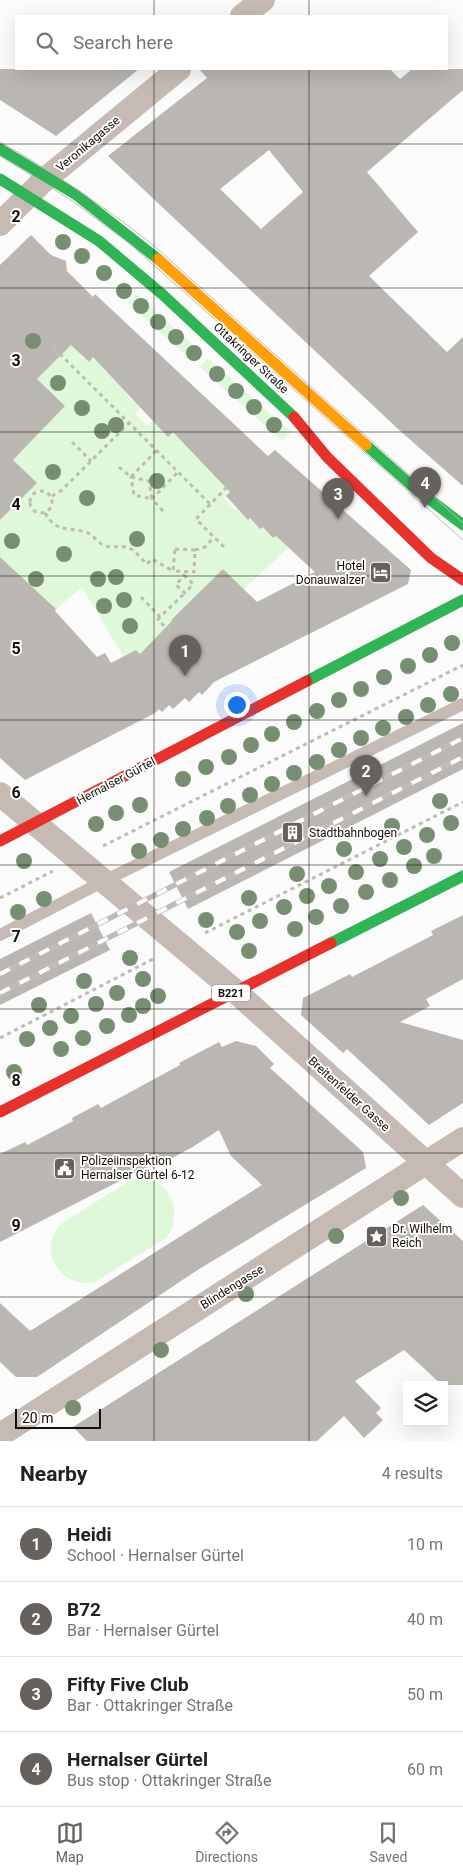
<!DOCTYPE html>
<meta charset="utf-8">
<style>
:root{--surface:#fff;--page:#f6f6f6;--text:#202124;--muted:#757577;--line:#e0e0e0;--accent:#66615d}
body{margin:0;font-family:Roboto,sans-serif;background:var(--page);color:var(--text)}
.controls{position:absolute;right:15px;bottom:15px;display:grid;overflow:hidden;border-radius:0px;box-shadow:0 5px 20px #0002}
.controls button{width:45px;height:45px;display:grid;place-items:center;padding:0;border:0;border-bottom:1px solid var(--line);background:var(--surface);color:var(--text);font:25px sans-serif}
.scale{position:absolute;left:15px;bottom:12px;width:86px;box-sizing:border-box;padding-left:5px;border:2px solid #160e08;border-top:0;font-size:14px;line-height:18px;white-space:nowrap;color:#160e08;-webkit-text-stroke:4px #fff;paint-order:stroke}
.you{position:absolute;left:236px;top:704px;width:18px;height:18px;margin:-12px;border:4px solid #fff;border-radius:50%;background:#1a73e8;box-shadow:0 0 0 8px #1a73e833}
.badge{display:grid;place-items:center;width:32px;height:32px;border-radius:50%;background:var(--accent);color:#fff;font-size:16px;font-weight:700}
.pin{position:absolute;translate:-50% -41px;filter:drop-shadow(0 1px 2px #0008)}
.pin::after{content:'';position:absolute;top:26px;width:18px;height:15px;background:inherit;clip-path:polygon(0 0,100% 0,50% 100%)}
.list{margin:0;padding:0;list-style:none}
h2{display:flex;justify-content:space-between;align-items:center;height:65px;margin:0;padding:0 20px;font-size:21px}
h2 small{font-size:16px;font-weight:400;color:var(--muted)}
.list li{display:grid;grid-template-columns:32px 1fr auto;gap:15px;align-items:center;box-sizing:border-box;height:75px;padding:0 20px;border-top:1px solid var(--line)}
.list b{display:block;font-size:19px;white-space:nowrap}
.list p{margin:0;font-size:16px;white-space:nowrap;color:var(--muted)}
.list em{font-size:16px;font-style:normal;color:var(--muted)}
.icon{flex:none;width:28px;height:28px;fill:none;stroke:currentColor;stroke-width:2;stroke-linecap:round;stroke-linejoin:round}
.map{position:relative;flex:none;width:463px;height:1441px;overflow:hidden}
.search{position:absolute;background:var(--surface);box-shadow:0 5px 20px #0002;left:15px;right:15px;top:15px;height:55px;display:flex;align-items:center;gap:12px;box-sizing:border-box;padding:0 18px;border-radius:0px;color:var(--muted);font-size:19px}
.sheet{height:365px;background:var(--surface)}
nav{display:flex;justify-content:space-around;align-items:center;box-sizing:border-box;height:70px;border-top:1px solid var(--line);background:var(--surface);font-size:14px;color:var(--muted)}
nav a{display:grid;justify-items:center;gap:2px}
nav .on{color:var(--accent)}
.map>svg:first-child{display:block}
</style>
<div class="map">
<svg width="463" height="1441" viewBox="0 0 463 1441">
<rect width="100%" height="100%" fill="#fbfbfb"/>
<path fill="#def8d9" d="M137 294 202 353 194 363 128 303Z
M54 339 66 350 77 339 85 347 79 353 88 362 94 356 131 385 125 392 133 401 139 394 147 401 135 414 147 426 159 413 166 421 159 428 168 437 175 429 211 460 205 467 213 475 220 468 233 488 224 498 235 510 237 508 248 519 250 518 260 529 263 527 273 538 276 536 288 548 244 589 223 569 171 619 179 628 140 654 126 661 82 587 56 609 0 557V520L37 483 13 460 65 406 0 347Z
M208 358 291 432 282 441 200 367Z
M139 1178C147 1180 155 1181 162 1186 177 1198 178 1224 166 1238L95 1282C72 1288 48 1268 51 1244 52 1235 57 1229 62 1223L128 1182Z"/>
<path fill="#bab6b2" fill-rule="evenodd" d="M0 69H139L56 136 0 100Z
M199 69H390L400 79 412 69H463V90L367 172 418 232 369 276 447 352 463 337V486L398 429 108 156 207 78ZM269 150 303 192 261 229 220 189Z
M31 235 51 255 66 261 67 271 93 297 95 294 268 456 275 450 411 570 408 584 214 682 202 695 199 692 189 702 185 698 173 709 169 705 162 712 159 709 155 713 25 780 0 758V557L56 609 55 611 97 657 105 653 111 663 136 650 140 654 172 621 171 620 223 569 257 602 315 572 276 536 273 538 263 527 260 529 250 518 248 520 226 496 230 492 173 432 168 437 93 357 89 362 71 345 37 379 65 406 13 460 37 483 0 520V265Z
M463 723V769L188 909 169 872Z
M91 913 110 950 0 1005V959Z
M463 915V979L426 999 430 1006 400 1022 463 1040V1103L429 1125 347 1049 343 1053 301 1015 303 998 350 974 352 977 433 935 431 931Z
M236 1041 256 1046 274 1064 270 1068 363 1152 366 1168 196 1271 37 1377H16L0 1362V1303L30 1331 262 1185 231 1156 219 1130 191 1148 153 1168 151 1165 0 1242V1154L25 1142 27 1145 73 1121 72 1118 98 1104 101 1108 180 1065 179 1063 219 1042 222 1047Z
M423 1205 463 1241V1385H442L404 1350 355 1381 381 1408 376 1413 383 1420 364 1438 344 1416 317 1441H87L73 1427Z"/>
<g fill="none" stroke-linecap="round" stroke-linejoin="round">
<path stroke="#c0bab6" stroke-width="3" stroke-dasharray="4 4" stroke-linecap="butt" d="M57 342 52 347 58 352
M49 362 58 352 210 504
M72 442 91 461
M119 467 131 477 156 451
M131 477 149 481 152 499 134 495Z
M30 502a11 11 0 1 1 22 0a11 11 0 1 1-22 0Z
M52 496 62 490 129 423
M163 511 152 499 178 472
M45 513C56 532 66 527 85 532 93 534 96 541 103 545 111 549 118 545 126 547 135 549 141 559 147 564L152 559 173 571
M224 547 196 519 230 484
M175 549 195 550 194 572 173 571Z
M195 550 205 547 214 537
M184 575 193 584 185 593 176 585Z
M141 597 160 617 185 593
M160 617 158 620 173 634
M103 846 463 665
M0 898 53 871
M205 933 463 802
M0 1038 155 958"/>
<path stroke="#c5bbb4" stroke-width="12" d="M0 935 104 881 463 704"/>
<path stroke="#c5bbb4" stroke-width="24" d="M242 16 263 0
M0 224 43 181 179 69
M0 794 235 991 463 1196
M0 1435 463 1139"/>
<path stroke="#30b455" stroke-width="11" d="M0 149 75 194 158 259
M0 179 99 241 162 294 294 417
M366 445 411 485 463 525
M307 681 463 600
M331 943 463 876"/>
<path stroke="#ff9f0a" stroke-width="11" d="M158 259 366 445"/>
<path stroke="#e5322d" stroke-width="11" d="M294 417 327 457 431 558 463 580
M0 841 307 681
M0 1112 331 943"/>
<path stroke="#c0bbb8" stroke-width="1" d="M0 142C54 172 103 206 152 244L463 523
M0 156 71 200 130 244 463 540"/>
<defs>
<path id="rail" d="M0 974 463 738
M0 993 463 757"/>
</defs>
<use href="#rail" stroke="#c0bbb8" stroke-width="5.5"/>
<use href="#rail" stroke="#fff" stroke-width="4" stroke-dasharray="11" stroke-linecap="butt"/>
</g>
<g fill="#788e73">
<circle cx="63" cy="242" r="8"/>
<circle cx="82" cy="256" r="8"/>
<circle cx="104" cy="273" r="8"/>
<circle cx="124" cy="291" r="8"/>
<circle cx="141" cy="306" r="8"/>
<circle cx="158" cy="322" r="8"/>
<circle cx="176" cy="337" r="8"/>
<circle cx="33" cy="341" r="8"/>
<circle cx="194" cy="353" r="8"/>
<circle cx="217" cy="374" r="8"/>
<circle cx="58" cy="383" r="8"/>
<circle cx="236" cy="391" r="8"/>
<circle cx="254" cy="407" r="8"/>
<circle cx="82" cy="408" r="8"/>
<circle cx="116" cy="425" r="8"/>
<circle cx="274" cy="425" r="8"/>
<circle cx="102" cy="431" r="8"/>
<circle cx="53" cy="472" r="8"/>
<circle cx="157" cy="481" r="8"/>
<circle cx="87" cy="498" r="8"/>
<circle cx="137" cy="539" r="8"/>
<circle cx="12" cy="541" r="8"/>
<circle cx="64" cy="554" r="8"/>
<circle cx="116" cy="577" r="8"/>
<circle cx="36" cy="579" r="8"/>
<circle cx="98" cy="579" r="8"/>
<circle cx="124" cy="600" r="8"/>
<circle cx="104" cy="606" r="8"/>
<circle cx="130" cy="626" r="8"/>
<circle cx="452" cy="643" r="8"/>
<circle cx="430" cy="655" r="8"/>
<circle cx="408" cy="666" r="8"/>
<circle cx="384" cy="677" r="8"/>
<circle cx="361" cy="689" r="8"/>
<circle cx="451" cy="694" r="8"/>
<circle cx="339" cy="700" r="8"/>
<circle cx="428" cy="705" r="8"/>
<circle cx="317" cy="711" r="8"/>
<circle cx="406" cy="717" r="8"/>
<circle cx="294" cy="722" r="8"/>
<circle cx="383" cy="728" r="8"/>
<circle cx="272" cy="734" r="8"/>
<circle cx="361" cy="738" r="8"/>
<circle cx="251" cy="745" r="8"/>
<circle cx="339" cy="750" r="8"/>
<circle cx="229" cy="757" r="8"/>
<circle cx="317" cy="762" r="8"/>
<circle cx="206" cy="767" r="8"/>
<circle cx="294" cy="773" r="8"/>
<circle cx="183" cy="779" r="8"/>
<circle cx="272" cy="784" r="8"/>
<circle cx="250" cy="795" r="8"/>
<circle cx="440" cy="801" r="8"/>
<circle cx="140" cy="805" r="8"/>
<circle cx="228" cy="806" r="8"/>
<circle cx="116" cy="813" r="8"/>
<circle cx="207" cy="818" r="8"/>
<circle cx="451" cy="823" r="8"/>
<circle cx="96" cy="824" r="8"/>
<circle cx="392" cy="826" r="8"/>
<circle cx="183" cy="829" r="8"/>
<circle cx="427" cy="835" r="8"/>
<circle cx="161" cy="840" r="8"/>
<circle cx="404" cy="847" r="8"/>
<circle cx="344" cy="849" r="8"/>
<circle cx="139" cy="851" r="8"/>
<circle cx="434" cy="856" r="8"/>
<circle cx="380" cy="859" r="8"/>
<circle cx="24" cy="861" r="8"/>
<circle cx="414" cy="866" r="8"/>
<circle cx="356" cy="872" r="8"/>
<circle cx="297" cy="874" r="8"/>
<circle cx="390" cy="880" r="8"/>
<circle cx="329" cy="886" r="8"/>
<circle cx="366" cy="892" r="8"/>
<circle cx="307" cy="896" r="8"/>
<circle cx="249" cy="898" r="8"/>
<circle cx="44" cy="899" r="8"/>
<circle cx="341" cy="906" r="8"/>
<circle cx="284" cy="907" r="8"/>
<circle cx="18" cy="912" r="8"/>
<circle cx="316" cy="917" r="8"/>
<circle cx="206" cy="920" r="8"/>
<circle cx="260" cy="921" r="8"/>
<circle cx="295" cy="929" r="8"/>
<circle cx="237" cy="932" r="8"/>
<circle cx="249" cy="951" r="8"/>
<circle cx="130" cy="958" r="8"/>
<circle cx="143" cy="979" r="8"/>
<circle cx="84" cy="981" r="8"/>
<circle cx="117" cy="993" r="8"/>
<circle cx="158" cy="996" r="8"/>
<circle cx="96" cy="1004" r="8"/>
<circle cx="39" cy="1005" r="8"/>
<circle cx="143" cy="1006" r="8"/>
<circle cx="129" cy="1015" r="8"/>
<circle cx="71" cy="1016" r="8"/>
<circle cx="107" cy="1026" r="8"/>
<circle cx="50" cy="1028" r="8"/>
<circle cx="83" cy="1038" r="8"/>
<circle cx="27" cy="1039" r="8"/>
<circle cx="61" cy="1049" r="8"/>
<circle cx="14" cy="1072" r="8"/>
<circle cx="401" cy="1198" r="8"/>
<circle cx="336" cy="1236" r="8"/>
<circle cx="246" cy="1294" r="8"/>
<circle cx="161" cy="1350" r="8"/>
<circle cx="73" cy="1408" r="8"/>
</g>
<path fill="none" stroke="#160e08" stroke-width="1" stroke-opacity="0.55" d="M154 0V16M309 0V16M154 69V1441M309 69V1441M0 144H463M0 288H463M0 432H463M0 576H463M0 720H463M0 865H463M0 1009H463M0 1153H463M0 1297H463"/>
<defs>
<symbol id="hotel-square" viewBox="-11 -11 22 22"><rect x="-9" y="-9" width="18" height="18" rx="4" fill="#66615d" stroke="#fff"/><path d="M-6-4.5h1.5V1H6V5H4.5V3h-9V5H-6ZM-4 0a1.8 1.8 0 1 1 3.6 0ZM.5 0V-2.5h3Q6-2.5 6 0Z" fill="#fff"/></symbol>
<symbol id="building-square" viewBox="-11 -11 22 22"><rect x="-9" y="-9" width="18" height="18" rx="4" fill="#66615d" stroke="#fff"/><path d="M-4-6H4V6H1V3H-1V6H-4ZM-2.5-4.3h1.7v1.8h-1.7ZM.8-4.3h1.7v1.8H.8ZM-2.5-1h1.7V.8h-1.7ZM.8-1h1.7V.8H.8Z" fill="#fff"/></symbol>
<symbol id="civic-square" viewBox="-11 -11 22 22"><rect x="-9" y="-9" width="18" height="18" rx="4" fill="#66615d" stroke="#fff"/><path d="M-.6-6.5H3V-4.5H.6V-3L4-1V1h2V6H-6V1h2V-1L-.6-3ZM-1.2 2.5V6h2.4V2.5Z" fill="#fff"/></symbol>
<symbol id="sight-square" viewBox="-11 -11 22 22"><rect x="-9" y="-9" width="18" height="18" rx="4" fill="#66615d" stroke="#fff"/><path d="M0-6L1.8-2.2L6-1.7L2.9 1.2L3.7 5.4L0 3.3L-3.7 5.4L-2.9 1.2L-6-1.7L-1.8-2.2Z" fill="#fff"/></symbol>
</defs>
<g fill-rule="evenodd">
<use href="#hotel-square" x="368" y="560" width="25" height="25"/>
<use href="#building-square" x="280" y="820" width="25" height="25"/>
<use href="#civic-square" x="52" y="1156" width="25" height="25"/>
<use href="#sight-square" x="364" y="1224" width="25" height="25"/>
</g>
<g text-anchor="middle" dominant-baseline="central" stroke-width="4" stroke-linejoin="round" paint-order="stroke">
<rect fill="#fff" stroke="#5c5652" stroke-width="1" x="212" y="984.5" width="38" height="17" rx="4"/>
<g font-size="11" font-weight="bold" fill="#160e08">
<text x="231" y="993">B221</text>
</g>
<g font-size="12" fill="#160e08" stroke="#fff">
<text transform="translate(88 144) rotate(-40)">Veronikagasse</text>
<text transform="translate(251 358) rotate(43)">Ottakringer Straße</text>
<text transform="translate(116 781) rotate(-28)">Hernalser Gürtel</text>
<text transform="translate(349 1094) rotate(42)">Breitenfelder Gasse</text>
<text transform="translate(232 1287) rotate(-32)">Blindengasse</text>
</g>
<g font-size="12" fill="#160e08" stroke="#fff" text-anchor="start">
<text x="365" y="566" text-anchor="end">Hotel<tspan x="365" dy="14">Donauwalzer</tspan></text>
<text x="309" y="833">Stadtbahnbogen</text>
<text x="81" y="1161">Polizeiinspektion<tspan x="81" dy="14">Hernalser Gürtel 6-12</tspan></text>
<text x="392" y="1229">Dr. Wilhelm<tspan x="392" dy="14">Reich</tspan></text>
</g>
</g>
<g font-size="16" text-anchor="middle" font-weight="bold" fill="#160e08" stroke="#fff" stroke-width="4" stroke-linejoin="round" paint-order="stroke">
<text x="16" y="222">2</text>
<text x="16" y="366">3</text>
<text x="16" y="510">4</text>
<text x="16" y="654">5</text>
<text x="16" y="798">6</text>
<text x="16" y="942">7</text>
<text x="16" y="1086">8</text>
<text x="16" y="1231">9</text>
</g>
</svg>
<div class="controls">
<button><svg class="icon" aria-label="layers" viewBox="0 0 24 24"><path d="M12 4l9 5-9 5-9-5zM3 14l9 5 9-5"/></svg></button>
</div>
<div class="scale">20 m</div>
<div class="you"></div>
<div class="pin badge" style="left:185px;top:676px">1</div>
<div class="pin badge" style="left:366px;top:796px">2</div>
<div class="pin badge" style="left:338px;top:519px">3</div>
<div class="pin badge" style="left:425px;top:508px">4</div>
<div class="search"><svg class="icon" aria-label="search" viewBox="0 0 24 24"><circle cx="10" cy="10" r="6"/><path d="M15 15l6 6"/></svg>Search here</div>
</div>
<section class="sheet">
<h2>Nearby<small>4 results</small></h2>
<ul class="list">
<li><span class="badge">1</span><div><b>Heidi</b><p>School · Hernalser Gürtel</p></div><em>10 m</em></li>
<li><span class="badge">2</span><div><b>B72</b><p>Bar · Hernalser Gürtel</p></div><em>40 m</em></li>
<li><span class="badge">3</span><div><b>Fifty Five Club</b><p>Bar · Ottakringer Straße</p></div><em>50 m</em></li>
<li><span class="badge">4</span><div><b>Hernalser Gürtel</b><p>Bus stop · Ottakringer Straße</p></div><em>60 m</em></li>
</ul>
</section>
<nav>
<a class="on"><svg class="icon" aria-label="map" viewBox="0 0 24 24"><path d="M3 6l6-2 6 2 6-2v14l-6 2-6-2-6 2zM9 4v14M15 6v14"/></svg>Map</a>
<a><svg class="icon" aria-label="directions" viewBox="0 0 24 24"><path d="M12 3l9 9-9 9-9-9zM9 14v-3h6M13 9l2 2-2 2"/></svg>Directions</a>
<a><svg class="icon" aria-label="saved" viewBox="0 0 24 24"><path d="M7 4h10v16l-5-4-5 4z"/></svg>Saved</a>
</nav>
